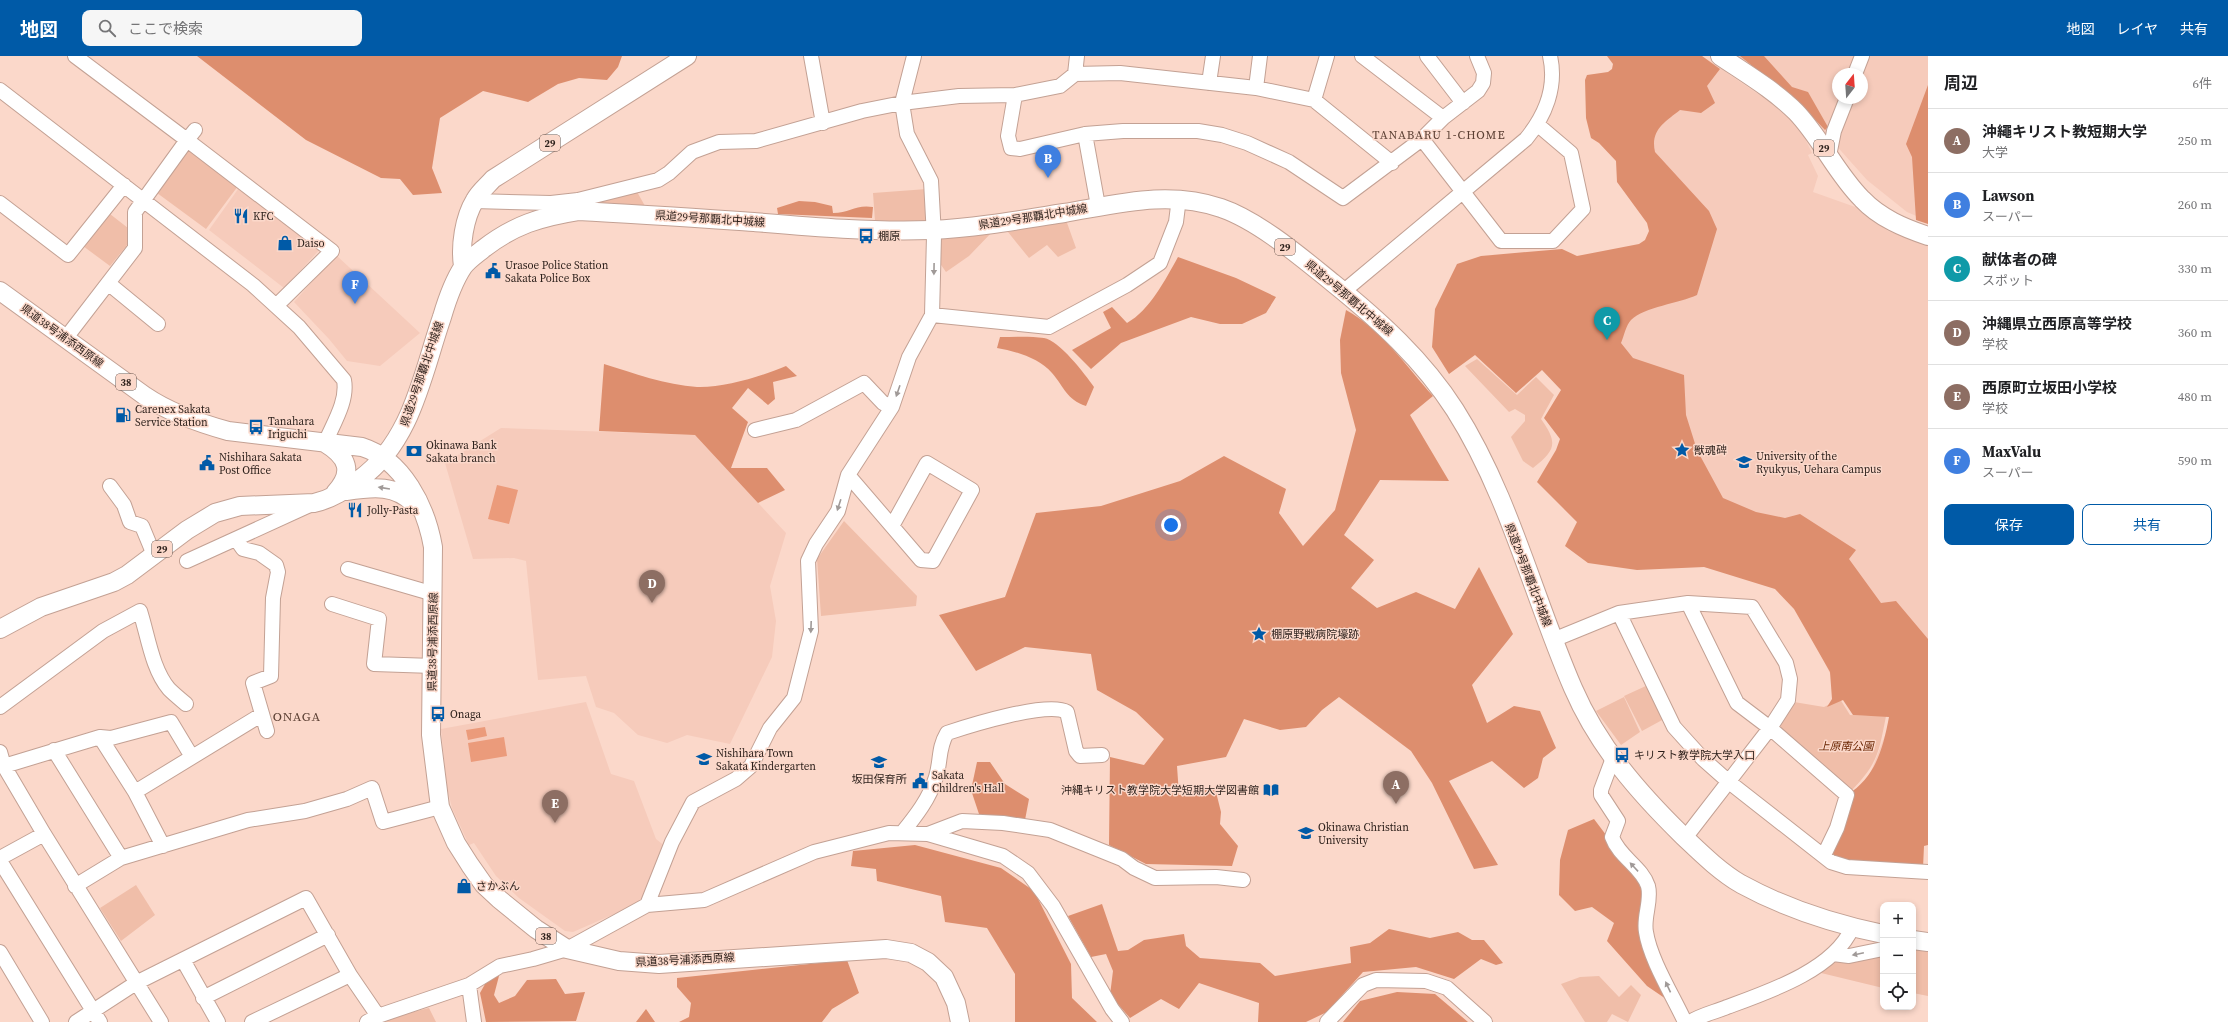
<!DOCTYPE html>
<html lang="ja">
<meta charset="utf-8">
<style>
:root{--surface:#fff;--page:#f6f6f6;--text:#202124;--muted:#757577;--line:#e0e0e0;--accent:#005aa7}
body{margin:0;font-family:"Source Serif 4","Noto Sans JP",serif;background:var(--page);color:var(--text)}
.controls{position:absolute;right:12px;bottom:12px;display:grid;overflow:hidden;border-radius:8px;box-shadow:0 2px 6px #0003}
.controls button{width:36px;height:36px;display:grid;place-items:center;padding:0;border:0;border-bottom:1px solid var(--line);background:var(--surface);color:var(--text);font:20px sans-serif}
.compass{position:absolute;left:1832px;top:12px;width:36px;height:36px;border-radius:50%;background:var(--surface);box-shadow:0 2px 6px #0003;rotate:17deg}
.you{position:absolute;left:1171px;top:469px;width:14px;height:14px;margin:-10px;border:3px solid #fff;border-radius:50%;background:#1a73e8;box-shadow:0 0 0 6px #1a73e833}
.badge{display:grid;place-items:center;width:26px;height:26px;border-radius:50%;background:var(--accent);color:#fff;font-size:13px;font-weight:700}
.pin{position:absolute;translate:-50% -33px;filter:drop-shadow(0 1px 2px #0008)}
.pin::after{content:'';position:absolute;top:21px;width:14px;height:12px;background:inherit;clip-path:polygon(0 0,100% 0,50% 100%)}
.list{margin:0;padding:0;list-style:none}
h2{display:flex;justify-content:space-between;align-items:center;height:52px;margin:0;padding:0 16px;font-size:17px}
h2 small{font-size:13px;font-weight:400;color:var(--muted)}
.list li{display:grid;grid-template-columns:26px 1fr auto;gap:12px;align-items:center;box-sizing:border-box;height:64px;padding:0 16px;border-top:1px solid var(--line)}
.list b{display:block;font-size:15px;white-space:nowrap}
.list p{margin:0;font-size:13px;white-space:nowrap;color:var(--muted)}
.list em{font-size:13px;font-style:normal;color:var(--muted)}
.actions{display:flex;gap:8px;padding:12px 16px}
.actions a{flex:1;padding:9px 0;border:1px solid var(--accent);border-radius:8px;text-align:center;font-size:14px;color:var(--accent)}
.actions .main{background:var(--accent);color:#fff}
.icon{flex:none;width:22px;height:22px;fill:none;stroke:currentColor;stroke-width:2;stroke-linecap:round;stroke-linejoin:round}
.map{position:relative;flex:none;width:1928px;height:966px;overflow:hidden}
header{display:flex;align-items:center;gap:24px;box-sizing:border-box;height:56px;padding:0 20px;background:var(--accent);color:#fff}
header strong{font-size:19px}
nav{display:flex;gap:22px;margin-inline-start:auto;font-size:14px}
.search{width:280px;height:36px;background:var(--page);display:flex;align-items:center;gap:10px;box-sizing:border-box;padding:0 14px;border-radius:8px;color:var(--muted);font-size:15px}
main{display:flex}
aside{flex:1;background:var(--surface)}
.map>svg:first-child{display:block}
</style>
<header>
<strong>地図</strong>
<div class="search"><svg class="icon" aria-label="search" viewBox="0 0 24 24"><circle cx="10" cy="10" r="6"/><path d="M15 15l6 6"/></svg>ここで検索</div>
<nav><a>地図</a><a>レイヤ</a><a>共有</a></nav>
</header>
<main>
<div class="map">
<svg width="1928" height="966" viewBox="0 0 1928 966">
<rect width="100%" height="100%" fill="#fbd8ca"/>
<path fill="#f6cbbb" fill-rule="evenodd" d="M1616 0H1702L1770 46 1800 72 1812 97 1808 99 1818 120 1813 136 1858 152 1888 175 1928 189V787L1840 796 1892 661 1837 632 1799 554 1772 527 1582 468 1572 383 1569 335 1625 198 1652 187Z
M1737 0H1928V165L1907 156 1867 124 1808 58 1777 29ZM1838 18H1862V42H1838Z
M241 129 322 191 284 232 209 174Z
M336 199 420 277 380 310 347 305 329 283 294 246Z
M501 372 695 379 786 477 770 530 776 565 772 601 730 688 687 679 667 687 638 679 614 657 596 651 586 620 538 624 526 505 514 502 473 503 445 407Z
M586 646 611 718 634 725 656 783 666 791 645 839 635 849 573 876 565 875 519 842 496 820 474 787 469 789 452 752 447 732 441 673Z"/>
<path fill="#f0bea9" d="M187 90 238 130 206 173 153 134Z
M927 133 928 165H875L873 137Z
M636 134 645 150 584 147Z
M110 158 128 172V188L110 210 83 190Z
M1066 164 1076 192 1058 201 1047 189 1029 202 1008 176Z
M994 174 969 200 946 216 939 206 940 181Z
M1477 303 1517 339 1536 321 1554 339 1541 363C1558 387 1556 394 1533 412L1523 405 1511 381 1525 365V359L1515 353 1509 356 1465 310Z
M844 465 917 540 916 550 821 560 817 503Z
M1648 629 1664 663 1642 675 1624 640Z
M1624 641 1640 676 1621 689 1596 655Z
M1840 643 1850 659 1886 660C1879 696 1878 707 1852 734L1775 671 1794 646 1824 651Z
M136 829 155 859 121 885 100 852Z
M1913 891 1928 893V940L1913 937Z
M1883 897V932L1817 916 1836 902Z
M1599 920 1619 941 1631 929 1641 939 1628 966 1612 958 1607 966H1585L1561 928 1580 921Z
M429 952 436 966H384V963Z"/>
<path fill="#dd8e6e" d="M197 0H622L618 11 607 24 579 22 558 28 528 46 483 35 440 62 432 112 442 137 413 139 400 123 381 122 306 84Z
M1607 0H1702L1720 13 1707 30 1715 47 1701 57 1680 54C1665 66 1650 74 1655 96L1709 155 1717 173 1697 239C1680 247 1644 251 1631 264 1626 269 1624 280 1621 287L1633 302 1684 319 1686 359 1697 394 1723 442 1756 456 1785 462 1800 458 1856 494 1849 503 1881 547 1896 545 1928 583V789L1924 790 1923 812 1847 806 1831 798 1847 739C1876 721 1883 692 1889 661L1853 659 1843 644 1827 651 1832 643 1830 616 1794 553 1775 533 1704 511 1637 514 1588 507 1565 490 1577 466 1537 426 1556 394 1560 383 1544 362 1561 334 1542 314 1516 337 1475 299 1449 318 1432 291 1435 253 1457 208 1481 200 1562 193 1577 200 1639 188 1645 184 1649 175 1647 167 1617 126 1616 105 1599 87 1591 82 1586 62 1585 24 1587 19 1608 16 1612 13 1613 8Z
M1740 0H1764L1792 31 1808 36 1828 71 1825 74 1801 49Z
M1928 29V168L1916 164 1912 101 1906 88Z
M799 145 815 146 832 150 833 157C850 157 856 148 873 151L872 162 778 158 777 152Z
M1178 201 1236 222 1276 241 1266 257 1242 268H1220L1191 261 1121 287 1091 313 1072 294 1111 272 1103 256 1112 251 1127 267C1150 254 1165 224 1178 201Z
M1346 254C1381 273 1407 311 1433 340L1410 359 1449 425 1380 424 1344 479 1374 504 1351 532 1377 552 1416 536 1455 553 1479 511 1513 578 1472 629 1487 667 1514 650 1540 655 1556 692 1543 702 1538 722 1524 732 1492 705 1449 725 1498 809 1474 813 1432 727 1411 695 1339 641 1322 654 1306 671 1280 674 1244 663 1226 701 1177 710 1179 739 1215 732 1221 756 1220 768 1238 790 1232 810 1146 808 1109 789 1110 701 1144 709 1164 683 1136 656 1097 634 1091 598 1025 591 976 615 939 559 1005 541 1036 457 1101 450 1180 425 1224 400 1286 433 1279 457 1303 490 1335 454 1356 374 1341 317 1340 284Z
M1000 281C1014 281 1030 280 1044 282 1059 284 1085 318 1094 331L1086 350C1066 343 1065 332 1052 317 1039 302 1015 295 997 292Z
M604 308C633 317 666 329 697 331 724 332 762 320 786 310L797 320 773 326 775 343 768 349 748 332 732 352 748 366 731 412H767L785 434 758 447 695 379 599 375Z
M977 706H990L1005 728 1029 743 1025 764 979 758 971 734Z
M1594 763 1637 820 1643 833 1666 943 1647 930 1607 885 1614 867 1592 851 1575 855 1559 839 1560 804 1568 774Z
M915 789 1001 812 1034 835 1071 908 1072 942 1097 966H1015V918L987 872 945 866 941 840 877 825 876 813 851 810 853 795Z
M1102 848 1118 895 1128 894 1144 884 1184 878 1186 890 1200 902 1260 907 1275 920 1351 907 1350 891 1370 887 1389 873 1430 882 1458 876 1472 884H1484L1503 907 1496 909 1481 903 1454 923 1416 911 1363 916 1327 956 1306 966H1258L1259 947 1199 927 1179 953 1161 943 1130 962 1110 939 1113 915 1106 898 1091 901 1068 860Z
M847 904 859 937 832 953 822 966H679L689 961 691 947 677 931V922Z
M499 920 494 939 499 947 515 940 527 924 556 923 565 938 585 936 576 965 486 966 480 937 489 921Z
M1397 936 1435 938 1468 966H1343L1360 945Z
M646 953 655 966H636Z"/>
<path fill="#eb9b7b" d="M497 429 518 434 509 468 488 463Z
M485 671 487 680 468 684 466 674Z
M504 681 507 700 471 706 468 687Z"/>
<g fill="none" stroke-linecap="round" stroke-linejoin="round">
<defs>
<path id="minor" d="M811 0 823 67
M1362 0 1443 62
M1427 0 1463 47
M1075 18 1077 0
M1855 18 1862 0
M1209 27 1213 0
M1256 32 1260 0
M0 34 253 229 299 271 344 324C348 345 333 368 325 387
M1015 39 1008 80 1011 92 1020 93 1085 78 1123 75H1198L1222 79 1247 87 1289 106 1343 142 1422 83 1443 62 1478 35 1483 27 1484 17 1477 0
M1314 44 1327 0
M195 74 187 84 332 195 277 249
M1085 78 1098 150
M1422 83 1501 185H1553L1583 153 1571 97 1538 69
M1829 100 1834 75 1847 42
M474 145 551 147 578 144 658 124 669 117 692 96 719 86 756 85 862 55 902 47 959 40 1015 39 1060 30 1075 18 1120 17 1256 32 1314 44 1392 107
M0 147 68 199 124 129
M108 227 158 268
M1344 235 1526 83C1545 60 1557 31 1550 0
M932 259 1049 271 1127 229 1160 207 1176 166 1179 142
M65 283 135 192V156L187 84 75 0
M755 374 796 364 864 327 883 347 892 351
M848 419 921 504 933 505 972 434 927 407 892 470
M110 430 124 449 130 466 142 470 154 499
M236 483 243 493 259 497 276 509 278 516 273 542 271 620 253 627 267 675
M187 505 310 449
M348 513 434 538
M1688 547 1737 647 1770 672 1847 739 1837 772 1824 799
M332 548 379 563 374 608 433 610
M1619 557 1674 671 1703 703 1729 726 1831 806 1847 811 1928 816
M1553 584 1619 557 1688 547 1752 551 1786 607 1790 623 1788 644 1770 672 1685 782
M0 651 103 575 140 555C148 580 152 613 169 633 174 638 180 643 186 648
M100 681 135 736 163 790
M54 694 121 802
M0 696 4 710 44 778 161 966
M1613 702 1601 734V739L1618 765 1612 781C1619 801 1642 811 1648 830 1652 845 1643 861 1646 876 1650 903 1673 940 1685 966
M4 710 100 681 111 682 171 666 192 701
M135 736 261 659
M902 777C915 761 930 742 936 721 941 705 938 692 947 677 971 669 1048 645 1067 656L1076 695 1080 700 1102 699
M928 778 962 765 1003 767 1050 774 1122 803 1134 812 1155 822 1216 821 1243 824
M0 802 44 778
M0 805 100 966
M75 830 121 802 248 764 305 755 347 743 372 732 383 766 440 751
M647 849 672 786 693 746 736 723 751 710 770 672 794 642 811 575 808 505 816 488 838 455 848 419 892 351 909 301 932 259 934 180 931 125 907 78 902 47 914 0
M0 896 42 966
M1833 898 1849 900 1883 893
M183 904 218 966
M469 929 474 966
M203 942 328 879
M76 966 136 927 306 842 350 919 378 960
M252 966 350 919
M367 966 378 960 469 929 500 910 533 903 567 893 647 849 704 844 814 796 889 777 928 778 1003 800 1028 817 1053 850 1112 953 1122 966
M1327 966 1363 929 1376 924 1426 925 1447 932 1485 966
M1690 966C1701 959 1715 956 1727 951 1768 936 1834 914 1852 872"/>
<path id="major" d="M1720 0C1745 17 1774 34 1796 56 1821 82 1836 117 1862 143 1880 162 1904 172 1928 180
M463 210C460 190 464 162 475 144 479 136 487 130 493 123L687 0
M0 235 145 340C170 357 199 367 228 375L362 391C403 404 426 451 433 491L431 679 440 751 456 787 470 809 484 829 499 843 536 873 567 893 619 905 659 908 886 893 911 897 928 906 944 921 956 947 960 966
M325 387C348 401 354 416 335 437
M346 435C373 431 397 428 416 450
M0 573 41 551 114 526 127 519 187 474 215 457 240 450 314 447C332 443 345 434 360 423 412 385 422 319 442 261 447 244 453 226 463 211 468 204 477 198 483 193 514 169 540 161 578 155 637 158 695 162 754 166 813 171 871 176 931 174 975 172 1020 164 1064 157 1118 148 1168 134 1221 152 1259 165 1302 202 1333 227 1379 264 1423 304 1455 354 1509 439 1533 540 1573 632 1598 690 1638 736 1683 780 1701 797 1719 815 1741 828 1785 852 1834 868 1883 878
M1913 884 1928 886"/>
</defs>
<use href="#minor" stroke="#c3a194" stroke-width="16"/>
<use href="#major" stroke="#c3a194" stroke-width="20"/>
<use href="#minor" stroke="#fff" stroke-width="14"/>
<use href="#major" stroke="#fff" stroke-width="18"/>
</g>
<defs><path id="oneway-solid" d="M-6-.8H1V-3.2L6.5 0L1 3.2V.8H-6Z"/></defs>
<g fill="#a09a98">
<use href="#oneway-solid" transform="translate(934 213) rotate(91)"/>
<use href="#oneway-solid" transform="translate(898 335) rotate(109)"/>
<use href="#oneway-solid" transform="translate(384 432) rotate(-171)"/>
<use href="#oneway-solid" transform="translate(839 449) rotate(108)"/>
<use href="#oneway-solid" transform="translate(811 571) rotate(92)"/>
<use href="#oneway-solid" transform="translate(1634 811) rotate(-133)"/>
<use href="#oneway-solid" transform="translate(1858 898) rotate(168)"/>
<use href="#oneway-solid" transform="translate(1668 931) rotate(-115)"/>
</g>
<defs>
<symbol id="restaurant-bare" viewBox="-9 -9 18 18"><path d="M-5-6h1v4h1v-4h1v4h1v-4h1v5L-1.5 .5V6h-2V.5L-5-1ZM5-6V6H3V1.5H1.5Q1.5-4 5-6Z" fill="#005aa7" stroke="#fbd8ca" stroke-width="2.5" paint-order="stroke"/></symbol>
<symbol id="bus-bare" viewBox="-9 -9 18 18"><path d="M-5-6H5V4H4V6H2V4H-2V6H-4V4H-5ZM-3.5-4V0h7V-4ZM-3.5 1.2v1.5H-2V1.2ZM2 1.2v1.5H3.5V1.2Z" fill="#005aa7" stroke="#fbd8ca" stroke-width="2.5" paint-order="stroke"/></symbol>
<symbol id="shop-bare" viewBox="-9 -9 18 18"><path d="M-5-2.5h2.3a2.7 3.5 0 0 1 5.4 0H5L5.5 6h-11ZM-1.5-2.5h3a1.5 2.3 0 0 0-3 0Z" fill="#005aa7" stroke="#fbd8ca" stroke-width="2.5" paint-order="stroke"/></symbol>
<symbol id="civic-bare" viewBox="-9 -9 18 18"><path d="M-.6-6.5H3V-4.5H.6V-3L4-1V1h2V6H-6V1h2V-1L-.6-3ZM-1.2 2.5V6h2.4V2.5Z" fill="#005aa7" stroke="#fbd8ca" stroke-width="2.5" paint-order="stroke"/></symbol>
<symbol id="fuel-bare" viewBox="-9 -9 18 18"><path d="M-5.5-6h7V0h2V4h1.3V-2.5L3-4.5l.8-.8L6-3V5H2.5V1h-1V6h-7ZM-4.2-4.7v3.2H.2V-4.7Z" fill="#005aa7" stroke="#fbd8ca" stroke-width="2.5" paint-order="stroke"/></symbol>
<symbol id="sight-bare" viewBox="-9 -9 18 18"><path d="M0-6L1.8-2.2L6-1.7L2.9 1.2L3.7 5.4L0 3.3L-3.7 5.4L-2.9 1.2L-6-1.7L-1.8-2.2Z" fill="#005aa7" stroke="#fbd8ca" stroke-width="2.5" paint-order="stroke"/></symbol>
<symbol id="bank-bare" viewBox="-9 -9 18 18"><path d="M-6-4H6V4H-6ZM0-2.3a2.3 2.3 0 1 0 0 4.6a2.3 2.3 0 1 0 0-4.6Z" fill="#005aa7" stroke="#fbd8ca" stroke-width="2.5" paint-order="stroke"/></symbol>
<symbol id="university-bare" viewBox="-9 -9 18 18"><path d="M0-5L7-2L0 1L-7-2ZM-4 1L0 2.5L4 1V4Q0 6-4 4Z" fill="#005aa7" stroke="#fbd8ca" stroke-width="2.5" paint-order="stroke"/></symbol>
<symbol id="school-bare" viewBox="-9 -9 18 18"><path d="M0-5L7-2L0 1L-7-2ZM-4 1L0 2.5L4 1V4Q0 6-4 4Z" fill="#005aa7" stroke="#fbd8ca" stroke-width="2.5" paint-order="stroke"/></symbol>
<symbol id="library-bare" viewBox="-9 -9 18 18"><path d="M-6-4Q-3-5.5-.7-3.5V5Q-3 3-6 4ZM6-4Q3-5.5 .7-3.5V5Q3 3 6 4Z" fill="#005aa7" stroke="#fbd8ca" stroke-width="2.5" paint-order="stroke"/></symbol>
</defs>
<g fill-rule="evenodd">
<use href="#restaurant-bare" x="230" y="149" width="22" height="22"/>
<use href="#bus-bare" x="855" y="169" width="22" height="22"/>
<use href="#shop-bare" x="274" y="176" width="22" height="22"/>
<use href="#civic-bare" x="482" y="204" width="22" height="22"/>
<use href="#fuel-bare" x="112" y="348" width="22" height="22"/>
<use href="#bus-bare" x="245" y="360" width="22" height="22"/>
<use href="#sight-bare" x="1671" y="383" width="22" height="22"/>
<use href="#bank-bare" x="403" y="384" width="22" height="22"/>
<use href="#university-bare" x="1733" y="395" width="22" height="22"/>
<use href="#civic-bare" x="196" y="396" width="22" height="22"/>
<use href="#restaurant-bare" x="344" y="443" width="22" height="22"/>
<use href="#sight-bare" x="1248" y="567" width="22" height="22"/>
<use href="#bus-bare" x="427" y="647" width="22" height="22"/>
<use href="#bus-bare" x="1611" y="688" width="22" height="22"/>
<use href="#school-bare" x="693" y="692" width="22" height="22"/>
<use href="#school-bare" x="868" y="695" width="22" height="22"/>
<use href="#civic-bare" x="909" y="714" width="22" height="22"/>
<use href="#library-bare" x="1260" y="723" width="22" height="22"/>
<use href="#university-bare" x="1295" y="766" width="22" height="22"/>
<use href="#shop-bare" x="453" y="819" width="22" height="22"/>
</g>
<g text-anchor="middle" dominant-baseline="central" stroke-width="3" stroke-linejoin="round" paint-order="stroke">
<g fill="#fbd8ca" stroke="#69564f" stroke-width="1">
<rect x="540" y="79" width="20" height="16" rx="3"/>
<rect x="1814" y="84" width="20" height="16" rx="3"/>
<rect x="1275" y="183" width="20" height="16" rx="3"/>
<rect x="116" y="318" width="20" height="16" rx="3"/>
<rect x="152" y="485" width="20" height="16" rx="3"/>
<rect x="536" y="872" width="20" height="16" rx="3"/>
</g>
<g font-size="10" font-weight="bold" fill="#2b1f1a">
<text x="550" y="87">29</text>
<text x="1824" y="92">29</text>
<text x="1285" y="191">29</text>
<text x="126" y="326">38</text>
<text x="162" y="493">29</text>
<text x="546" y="880">38</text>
</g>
<g font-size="11" fill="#2b1f1a" stroke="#fbd8ca" text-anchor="start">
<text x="253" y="160">KFC</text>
<text x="878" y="180">棚原</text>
<text x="297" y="187">Daiso</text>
<text x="505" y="209">Urasoe Police Station<tspan x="505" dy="13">Sakata Police Box</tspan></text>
<text x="135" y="353">Carenex Sakata<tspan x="135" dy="13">Service Station</tspan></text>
<text x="268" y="365">Tanahara<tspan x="268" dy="13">Iriguchi</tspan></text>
<text x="426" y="389">Okinawa Bank<tspan x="426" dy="13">Sakata branch</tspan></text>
<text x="1694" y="394">獣魂碑</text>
<text x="1756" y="400">University of the<tspan x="1756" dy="13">Ryukyus, Uehara Campus</tspan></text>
<text x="219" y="401">Nishihara Sakata<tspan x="219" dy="13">Post Office</tspan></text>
<text x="367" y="454">Jolly-Pasta</text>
<text x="1271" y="578">棚原野戦病院壕跡</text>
<text x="450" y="658">Onaga</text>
<text x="716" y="697">Nishihara Town<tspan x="716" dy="13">Sakata Kindergarten</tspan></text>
<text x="1634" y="699">キリスト教学院大学入口</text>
<text x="932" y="719">Sakata<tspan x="932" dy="13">Children's Hall</tspan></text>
<text x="879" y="723" text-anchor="middle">坂田保育所</text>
<text x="1259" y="734" text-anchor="end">沖縄キリスト教学院大学短期大学図書館</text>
<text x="1318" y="771">Okinawa Christian<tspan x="1318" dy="13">University</tspan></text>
<text x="476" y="830">さかぶん</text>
</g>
<g font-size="11" fill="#2b1f1a" stroke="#fbd8ca">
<text transform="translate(1033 161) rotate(-9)">県道29号那覇北中城線</text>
<text transform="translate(710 163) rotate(4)">県道29号那覇北中城線</text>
<text transform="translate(1349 242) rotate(40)">県道29号那覇北中城線</text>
<text transform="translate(62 280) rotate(36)">県道38号浦添西原線</text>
<text transform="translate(422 318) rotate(-71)">県道29号那覇北中城線</text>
<text transform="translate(1528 519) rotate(69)">県道29号那覇北中城線</text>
<text transform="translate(433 586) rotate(-89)">県道38号浦添西原線</text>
<text transform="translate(685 904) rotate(-3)">県道38号浦添西原線</text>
</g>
<g font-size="11" font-style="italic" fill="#6a2400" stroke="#fbd8ca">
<text x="1846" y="690">上原南公園</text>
</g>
<g font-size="12" letter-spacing="1" fill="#5c4034" stroke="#fbd8ca">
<text x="1439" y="79">TANABARU 1-CHOME</text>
</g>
<g font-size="13" letter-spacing="1" fill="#5c4034" stroke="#fbd8ca">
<text x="297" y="660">ONAGA</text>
</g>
</g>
</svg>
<div class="controls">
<button>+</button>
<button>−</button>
<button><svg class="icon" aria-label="locate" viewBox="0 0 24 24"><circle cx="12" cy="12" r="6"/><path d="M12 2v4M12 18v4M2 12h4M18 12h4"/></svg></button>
</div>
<svg class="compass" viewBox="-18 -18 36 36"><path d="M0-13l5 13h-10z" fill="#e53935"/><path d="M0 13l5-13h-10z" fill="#757577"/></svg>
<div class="you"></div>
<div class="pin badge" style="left:1396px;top:748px;background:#8d6e63">A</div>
<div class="pin badge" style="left:1048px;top:122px;background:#3f7fe0">B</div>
<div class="pin badge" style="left:1607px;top:284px;background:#0f9aa8">C</div>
<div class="pin badge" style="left:652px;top:547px;background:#8d6e63">D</div>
<div class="pin badge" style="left:555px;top:767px;background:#8d6e63">E</div>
<div class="pin badge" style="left:355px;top:248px;background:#3f7fe0">F</div>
</div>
<aside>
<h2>周辺<small>6件</small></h2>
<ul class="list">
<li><span class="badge" style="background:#8d6e63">A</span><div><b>沖繩キリスト教短期大学</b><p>大学</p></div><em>250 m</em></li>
<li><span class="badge" style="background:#3f7fe0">B</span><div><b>Lawson</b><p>スーパー</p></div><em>260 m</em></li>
<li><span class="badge" style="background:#0f9aa8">C</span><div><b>献体者の碑</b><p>スポット</p></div><em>330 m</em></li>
<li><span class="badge" style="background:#8d6e63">D</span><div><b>沖縄県立西原高等学校</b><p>学校</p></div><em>360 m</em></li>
<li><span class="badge" style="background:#8d6e63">E</span><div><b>西原町立坂田小学校</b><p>学校</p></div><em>480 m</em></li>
<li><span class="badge" style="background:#3f7fe0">F</span><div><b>MaxValu</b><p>スーパー</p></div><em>590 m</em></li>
</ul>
<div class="actions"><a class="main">保存</a><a>共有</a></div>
</aside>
</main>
